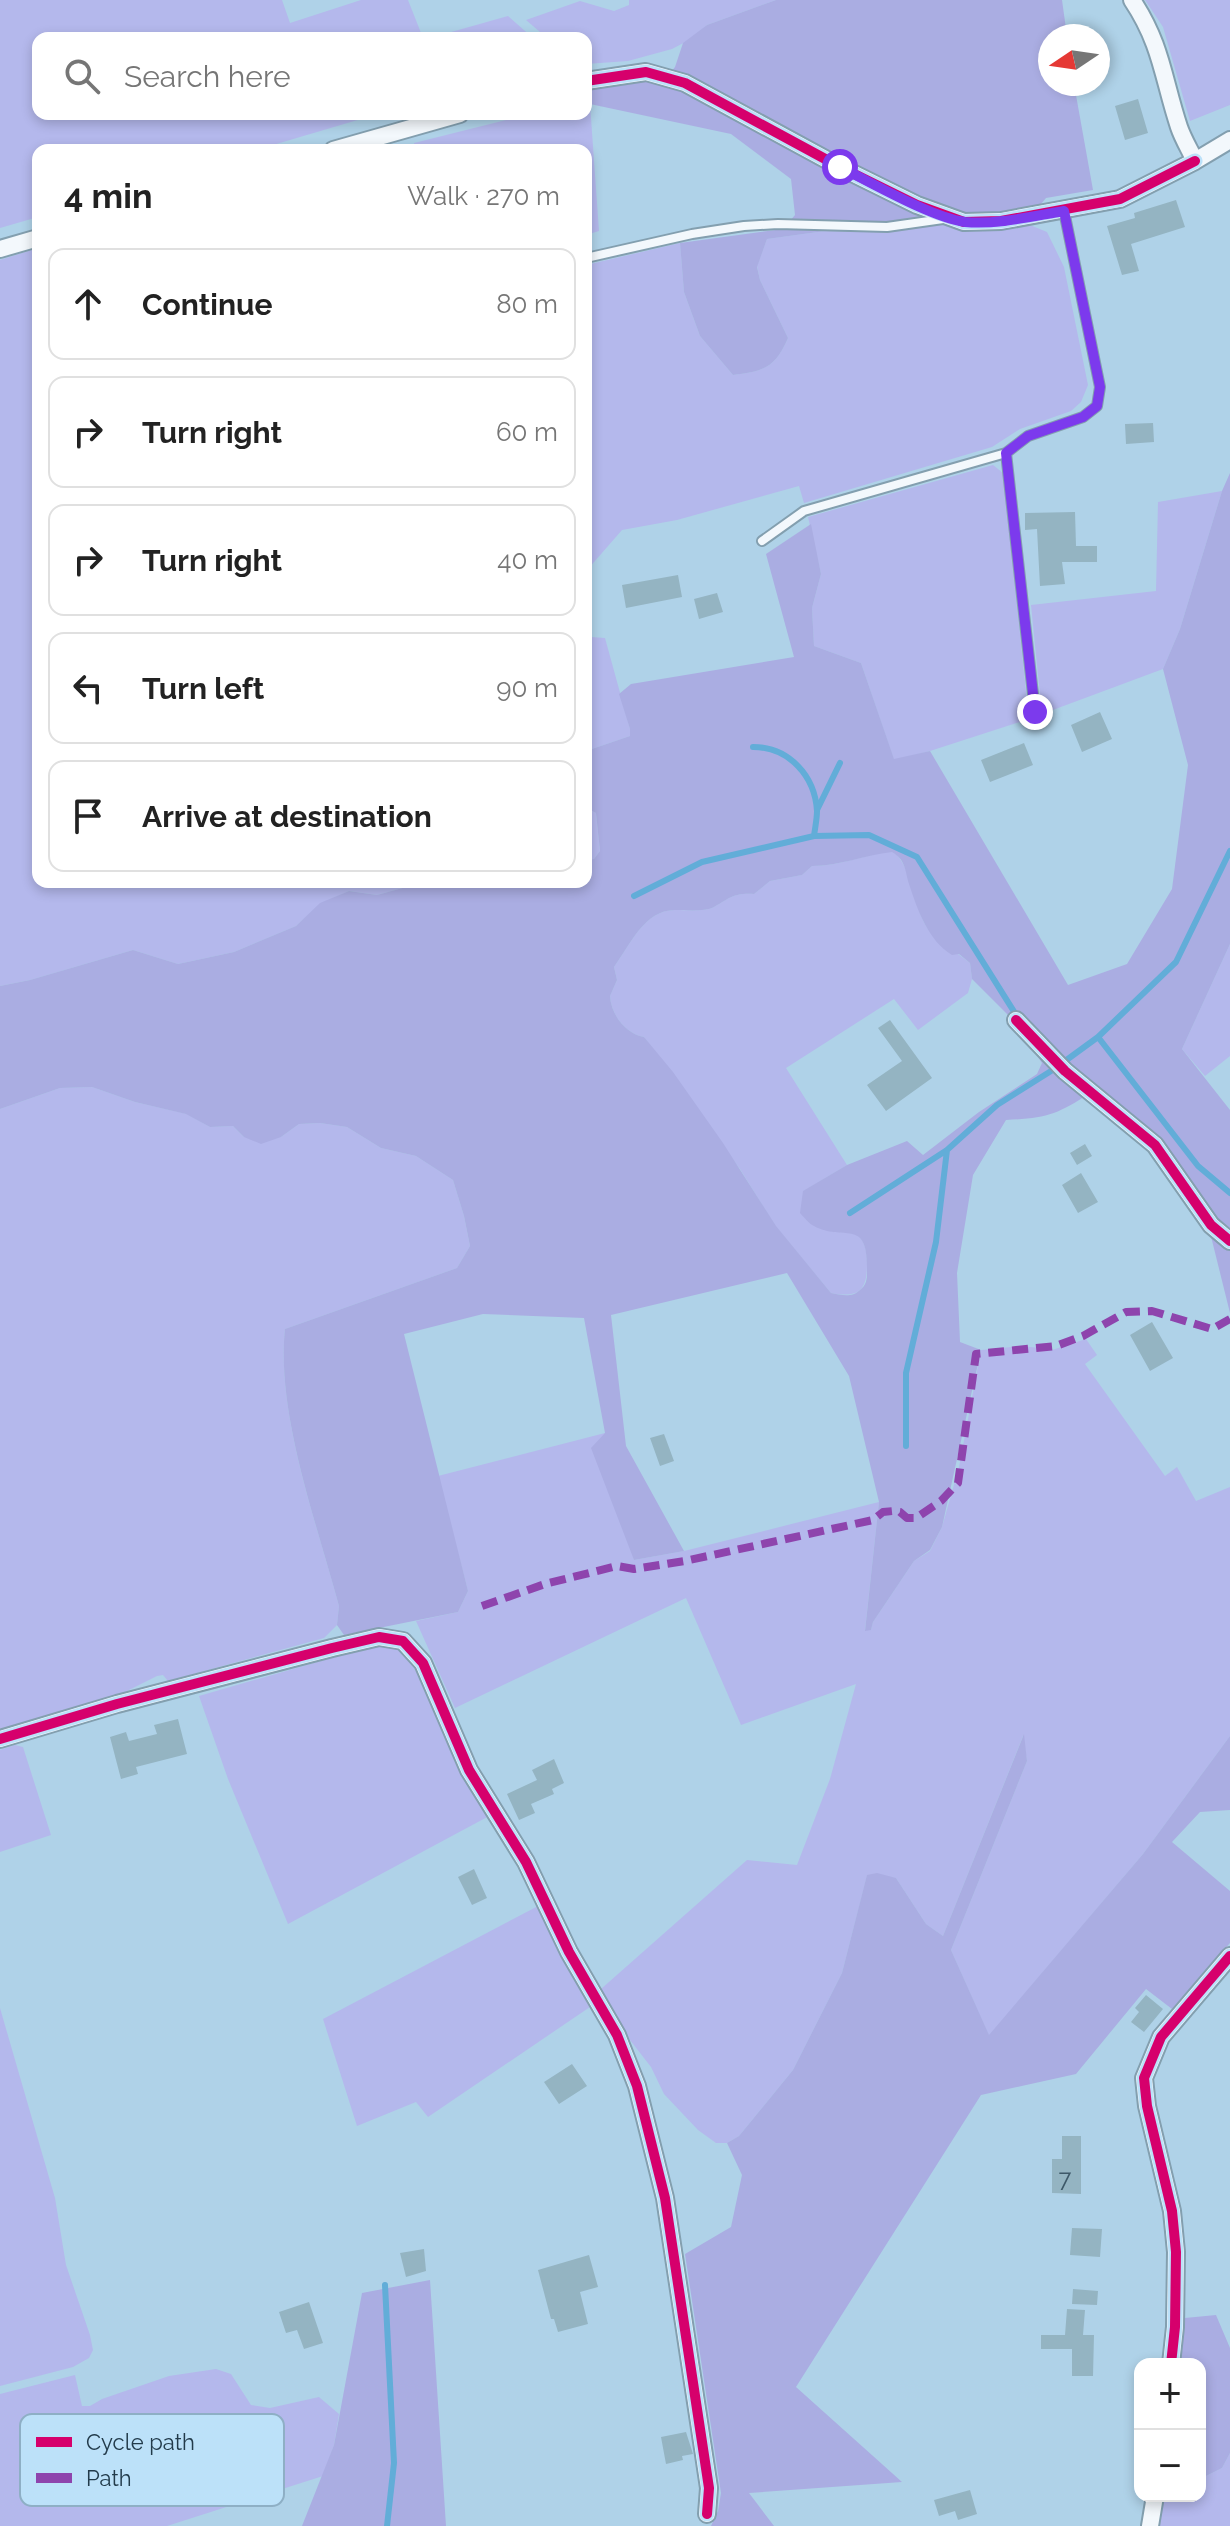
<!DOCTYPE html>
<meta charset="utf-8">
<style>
:root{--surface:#fff;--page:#f6f6f6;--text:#222;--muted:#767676;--line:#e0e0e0}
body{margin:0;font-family:Raleway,sans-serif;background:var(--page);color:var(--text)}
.controls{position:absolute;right:24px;bottom:24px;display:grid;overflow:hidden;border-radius:16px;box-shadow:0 4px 12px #0003}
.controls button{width:72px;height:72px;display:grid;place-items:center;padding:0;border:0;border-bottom:2px solid var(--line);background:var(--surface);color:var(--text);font:40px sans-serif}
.compass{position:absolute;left:1038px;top:24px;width:72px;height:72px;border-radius:50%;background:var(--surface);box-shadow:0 4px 12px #0003;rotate:257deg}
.stop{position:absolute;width:24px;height:24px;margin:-18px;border:6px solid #7c3aed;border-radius:50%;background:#fff}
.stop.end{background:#7c3aed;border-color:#fff;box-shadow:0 2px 8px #0008}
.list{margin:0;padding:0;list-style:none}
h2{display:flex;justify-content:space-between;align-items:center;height:104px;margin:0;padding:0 32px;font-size:34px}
h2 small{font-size:26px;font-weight:400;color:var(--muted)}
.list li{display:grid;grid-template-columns:52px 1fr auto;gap:24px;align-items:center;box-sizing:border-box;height:112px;margin:0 16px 16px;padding:0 16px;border:2px solid var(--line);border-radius:16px}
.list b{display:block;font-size:30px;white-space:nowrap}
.list em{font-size:26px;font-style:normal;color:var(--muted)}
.icon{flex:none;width:44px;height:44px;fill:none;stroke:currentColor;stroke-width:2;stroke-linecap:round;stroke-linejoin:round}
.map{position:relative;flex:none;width:1230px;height:2526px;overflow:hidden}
.search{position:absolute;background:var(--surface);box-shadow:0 4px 12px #0003;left:32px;top:32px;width:560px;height:88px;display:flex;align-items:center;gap:20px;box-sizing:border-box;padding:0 28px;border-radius:16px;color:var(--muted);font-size:30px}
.panel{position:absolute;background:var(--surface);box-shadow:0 4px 12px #0003;left:32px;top:144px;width:560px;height:744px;border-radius:16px}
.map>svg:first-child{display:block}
</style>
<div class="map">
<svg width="1230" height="2526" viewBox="0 0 1230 2526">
<rect width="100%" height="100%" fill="#afd2e8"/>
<path fill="#b4b8ec" d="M0 0H282L290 23 361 0H408L423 38H38V114H378L256 150H38V217L0 228Z
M629 0H776L707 25 691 39 672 49 628 61 586 64V38H547L526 20 580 1 614 11 629 5Z
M1145 0H1230V105L1190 121 1163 27Z
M508 16 533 38H430Z
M590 104 599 231 586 235V150H415L414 143 530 114H586V105Z
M947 222 1025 223 1047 232 1064 267 1088 385 1081 402 1071 411 1020 429 992 447 804 503 799 486 677 520 622 530 588 569 586 591V265L680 243 684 292 700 336 733 375C764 371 775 368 788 338L760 280 757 266 767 239 825 231 890 232Z
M38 248V882H504L406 887 377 895 349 891 320 904 296 926 234 952 178 964 133 950 30 980 0 986V260Z
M993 465 1003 473 1029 719 930 751 894 760 861 663 814 646 812 608 821 574 808 517Z
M1222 491 1180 629 1163 669 1042 714 1031 605 1156 591 1158 502Z
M586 628 591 637 605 638 630 729V736L586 751Z
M586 808 596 813 600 851 594 859 586 860Z
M892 851C911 863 914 906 926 926 933 938 959 954 970 963L972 979 968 993 918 1030 894 999 786 1068 847 1165 804 1191 840 1232C846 1232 853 1230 858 1235 866 1242 867 1255 867 1265 867 1292 857 1298 831 1293L776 1227 740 1169 644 1037C626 1034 611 1015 610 996L617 980 614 967C630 945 645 909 676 910 686 910 705 912 714 907 731 898 732 893 754 894L770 881 802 875 812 866C840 866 864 855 892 851Z
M1230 944V1056L1205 1076 1182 1049Z
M92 1087 135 1102 187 1114 210 1127 233 1126 244 1137H281L299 1124 320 1123 347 1127 381 1148 416 1156 453 1180 464 1216 470 1246 457 1268 285 1329C276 1414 317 1524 339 1606L337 1625 324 1638 168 1681 163 1675 157 1676 121 1694 0 1731V1109L60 1088Z
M1086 1339 1097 1355 1085 1364 1165 1476 1177 1467 1196 1501 1230 1487V1736L1143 1854 989 2036 951 1950 1027 1761 1023 1736 943 1936 926 1924 896 1878 867 1876 842 1973 793 2070 739 2136 727 2143H716L698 2130 664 2094 651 2067 630 2040 601 1989 747 1860 797 1865 830 1779 856 1684 741 1725 686 1598 455 1708 416 1621 458 1612 468 1591 438 1476 605 1433 634 1560 684 1551 879 1502 865 1630H871L873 1622 914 1561 930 1551 942 1527 959 1467 981 1350C1004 1348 1027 1343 1049 1351Z
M389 1644 407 1654 491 1815 288 1924 228 1779 199 1696 373 1646Z
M15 1745 23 1747 51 1835 0 1852V1750Z
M540 1905 590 2007 428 2117 416 2102 357 2126 323 2019Z
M0 2008 55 2198 66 2265 90 2335 93 2350 89 2358 73 2367 0 2386Z
M216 2369 231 2374 251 2405 270 2408 319 2397 339 2414 334 2445 323 2476 167 2526H0V2394L75 2375 82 2406H90L102 2399 169 2376Z
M1230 2453V2526H1157L1161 2496H1200V2479L1222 2468Z"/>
<path fill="#aaade2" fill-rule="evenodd" d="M776 0H1062L1067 36H1050V84H1074L1093 190 1046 198 1025 223 947 222 890 232 825 231 767 239 757 267 760 280 788 338C775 368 764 371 733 375L700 336 684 292 680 243 783 229 795 215 791 179 731 134 590 104 592 85 635 78 665 80 675 67 683 43 707 25Z
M1230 473V944L1182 1049 1230 1110V1313L1201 1196 1158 1140 1090 1093C1057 1115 1046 1118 1006 1120L973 1175 957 1273 960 1342 981 1350 942 1527 930 1550 914 1561 873 1622 871 1630 865 1631 879 1502 849 1376 787 1273 611 1315 626 1446 684 1551 634 1560 591 1448 605 1433 584 1318 483 1314 404 1334 468 1591 458 1612 344 1635 337 1625 339 1606C317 1524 276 1413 285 1329L457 1268 470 1246 464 1216 453 1180 416 1156 381 1148 347 1127 320 1123 299 1124 281 1137 261 1144 244 1137 233 1126 210 1127 186 1114 135 1102 92 1087 60 1088 0 1109V986L30 980 133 950 178 964 234 952 296 926 320 903 349 891 377 895 406 887 504 882H586V860L594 859 600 851 596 813 586 808V751L630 736V729L619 694 631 684 794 657 766 554 811 524 821 574 812 608 814 646 861 663 894 759 930 751 1068 985 1127 964 1172 889 1188 765 1163 669 1180 629 1222 491ZM892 852C906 860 905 871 909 884 918 911 928 940 952 955L959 954 970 963 972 979 1014 1021 1042 1063 1037 1074 979 1112 923 1155 907 1141 847 1165 803 1191 800 1213C804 1217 809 1224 814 1226 843 1242 867 1217 867 1267 867 1276 868 1284 860 1290 852 1298 841 1295 831 1293L776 1226 723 1143 673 1072 644 1037C626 1034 611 1015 610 996L617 980 614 967C630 945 645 909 676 910 686 910 705 912 714 907 731 898 732 893 754 894L770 881 802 875 812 866C840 866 864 855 892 852Z
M1024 1734 1027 1761 951 1950 989 2035 1143 1854 1230 1736V1810L1200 1812 1172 1842 1230 1891V1943L1172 2009 1146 1989 1076 2074 981 2095 796 2387 902 2482 749 2493 774 2526H711L718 2511 721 2493 685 2254 731 2227 742 2175 727 2143 739 2136 793 2070 842 1973 867 1875 877 1873 896 1878 926 1924 943 1936Z
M430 2280 446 2526H302L334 2445 362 2293Z
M1216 2315 1230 2348V2453L1222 2468 1200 2479V2364H1179L1185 2318Z"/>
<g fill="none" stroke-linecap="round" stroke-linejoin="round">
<path stroke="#62add8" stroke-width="6" d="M753 747C789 747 815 776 817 811 817 819 815 828 814 836
M817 810 840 763
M634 896 702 862 814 836 869 835 917 857 1018 1018
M1098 1037 1176 962 1230 851
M1061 1064 1098 1037 1198 1166 1230 1193
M850 1213 947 1150
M906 1446V1373L936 1242 947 1150 997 1105 1059 1066
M385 2285 394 2463 387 2526"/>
</g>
<path fill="#94b4c2" d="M1138 99 1148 133 1125 140 1115 106Z
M1176 200 1185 227 1131 244 1139 271 1122 275 1107 226 1135 218 1134 213Z
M1153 423 1154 442 1126 444 1125 424Z
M1075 512 1076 546H1097V562H1062L1065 584 1040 586 1037 529 1025 530V513Z
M678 575 682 597 626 608 622 585Z
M717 593 723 612 699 619 694 599Z
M1100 712 1112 739 1082 752 1071 725Z
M1024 743 1033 765 990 782 981 760Z
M890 1020 932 1078 886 1111 867 1085 902 1061 878 1028Z
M1085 1144 1092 1156 1077 1165 1070 1153Z
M1081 1173 1098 1202 1078 1213 1062 1185Z
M1152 1322 1173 1358 1150 1371 1130 1335Z
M664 1434 674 1461 660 1466 650 1438Z
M178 1719 187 1754 136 1767 138 1774 121 1779 110 1737 126 1732 129 1741 157 1734 154 1725Z
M554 1759 564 1783 552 1789 554 1794 531 1804 535 1813 519 1820 507 1794 537 1780 532 1770Z
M474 1869 487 1898 472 1905 458 1877Z
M1146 1995 1163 2009 1144 2032 1131 2022 1139 2012 1135 2008Z
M572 2064 587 2086 559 2104 544 2082Z
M1062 2136H1081V2194L1052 2193V2159H1062Z
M1072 2228 1102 2229 1100 2257 1070 2255Z
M424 2249 426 2271 406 2277 400 2253Z
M589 2255 598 2287 580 2292 588 2324 558 2332 554 2319H551L538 2270Z
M1073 2289 1098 2291 1097 2305 1072 2304Z
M309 2302 323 2343 304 2349 297 2330 286 2333 279 2312Z
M1067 2309 1085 2310 1083 2335H1094L1093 2376H1072V2349H1041V2335H1065Z
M686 2432 693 2454 682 2456 683 2460 666 2464 661 2437Z
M970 2490 977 2514 958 2520 955 2511 939 2516 934 2500Z"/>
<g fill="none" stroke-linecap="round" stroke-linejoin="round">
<defs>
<path id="lane" d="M586 258 692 234 744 226 778 224 887 227 943 219
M762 541 804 511 1006 453
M1035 712 1006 453 1028 436 1083 417 1097 406 1100 387 1064 211"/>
<path id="street" d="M1132 0C1162 45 1163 79 1179 127 1183 139 1190 150 1195 161L1230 140
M586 81 646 72 685 83 840 167 917 205 964 222 1001 221 1120 199 1195 161
M333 150 460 114
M0 249 38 238
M1016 1020 1065 1071 1155 1145 1211 1225 1230 1241
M0 1739 117 1704 332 1648 379 1637 403 1641 423 1663 469 1770 526 1862 569 1952 617 2035 637 2086 665 2198 709 2488 707 2514
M1171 2364 1175 2327 1176 2252 1172 2211 1147 2106 1144 2078 1161 2037 1230 1956
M1150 2526 1155 2496"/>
</defs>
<use href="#lane" stroke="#839faf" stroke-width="12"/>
<use href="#street" stroke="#839faf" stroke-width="20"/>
<use href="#lane" stroke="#f3f8fc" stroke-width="8"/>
<use href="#street" stroke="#f3f8fc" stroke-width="16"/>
<path stroke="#8e44ad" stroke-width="8" stroke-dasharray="16 8" stroke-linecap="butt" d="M482 1606 545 1584 617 1566 634 1569 685 1561 873 1520 883 1512 893 1511 900 1512 907 1518H916L941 1501 958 1483 976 1354 1056 1346 1083 1336 1126 1312 1152 1311 1212 1329 1230 1319"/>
<defs>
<path id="cycleway" d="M586 81 646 72 685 83 840 167 917 205 964 222 1001 221 1120 199 1195 161
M1016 1020 1065 1071 1155 1145 1211 1225 1230 1241
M0 1739 117 1704 332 1648 379 1637 403 1641 423 1663 469 1770 526 1862 569 1952 617 2035 637 2086 665 2198 709 2488 707 2514
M1171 2364 1175 2327 1176 2252 1172 2211 1147 2106 1144 2078 1161 2037 1230 1956"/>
</defs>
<use href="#cycleway" stroke="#bce1f9" stroke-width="15"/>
<use href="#cycleway" stroke="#d6006c" stroke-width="10"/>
</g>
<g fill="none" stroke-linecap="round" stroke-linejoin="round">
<path stroke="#7c3aed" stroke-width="10" d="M840 167C872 183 931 217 965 222 997 225 1033 216 1064 211L1100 387 1097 406 1083 417 1028 436 1006 453 1035 712"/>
</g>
<g text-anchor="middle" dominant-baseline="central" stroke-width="6" stroke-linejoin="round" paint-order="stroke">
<g font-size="24" fill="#3e5969">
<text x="1065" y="2178">7</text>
</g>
</g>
<rect x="20" y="2414" width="264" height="92" rx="12" fill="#bce1f9" stroke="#8eafc5" stroke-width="2"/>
<rect x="36" y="2437" width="36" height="10" fill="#d6006c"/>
<rect x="36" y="2473" width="36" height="10" fill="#8e44ad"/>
<g font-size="22" fill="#223b4b">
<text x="86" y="2450">Cycle path</text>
<text x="86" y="2486">Path</text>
</g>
</svg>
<div class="controls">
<button>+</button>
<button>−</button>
</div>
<svg class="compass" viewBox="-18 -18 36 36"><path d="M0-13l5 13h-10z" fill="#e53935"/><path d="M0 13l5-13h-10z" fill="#767676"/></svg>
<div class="stop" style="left:840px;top:167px"></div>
<div class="stop end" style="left:1035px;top:712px"></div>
<div class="search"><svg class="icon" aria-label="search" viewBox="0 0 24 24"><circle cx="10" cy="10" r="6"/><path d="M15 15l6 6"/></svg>Search here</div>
<section class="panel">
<h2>4 min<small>Walk · 270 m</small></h2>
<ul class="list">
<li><svg class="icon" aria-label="ahead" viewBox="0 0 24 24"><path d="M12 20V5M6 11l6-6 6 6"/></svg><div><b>Continue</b></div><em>80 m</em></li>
<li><svg class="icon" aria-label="right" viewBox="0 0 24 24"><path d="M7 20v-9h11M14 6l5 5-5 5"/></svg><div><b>Turn right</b></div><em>60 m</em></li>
<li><svg class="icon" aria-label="right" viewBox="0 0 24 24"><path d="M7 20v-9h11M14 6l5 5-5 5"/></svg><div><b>Turn right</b></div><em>40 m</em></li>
<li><svg class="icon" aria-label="left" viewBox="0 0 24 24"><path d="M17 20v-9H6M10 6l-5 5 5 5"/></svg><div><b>Turn left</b></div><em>90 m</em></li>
<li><svg class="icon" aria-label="arrive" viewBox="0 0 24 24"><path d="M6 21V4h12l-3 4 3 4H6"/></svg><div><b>Arrive at destination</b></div></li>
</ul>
</section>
</div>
